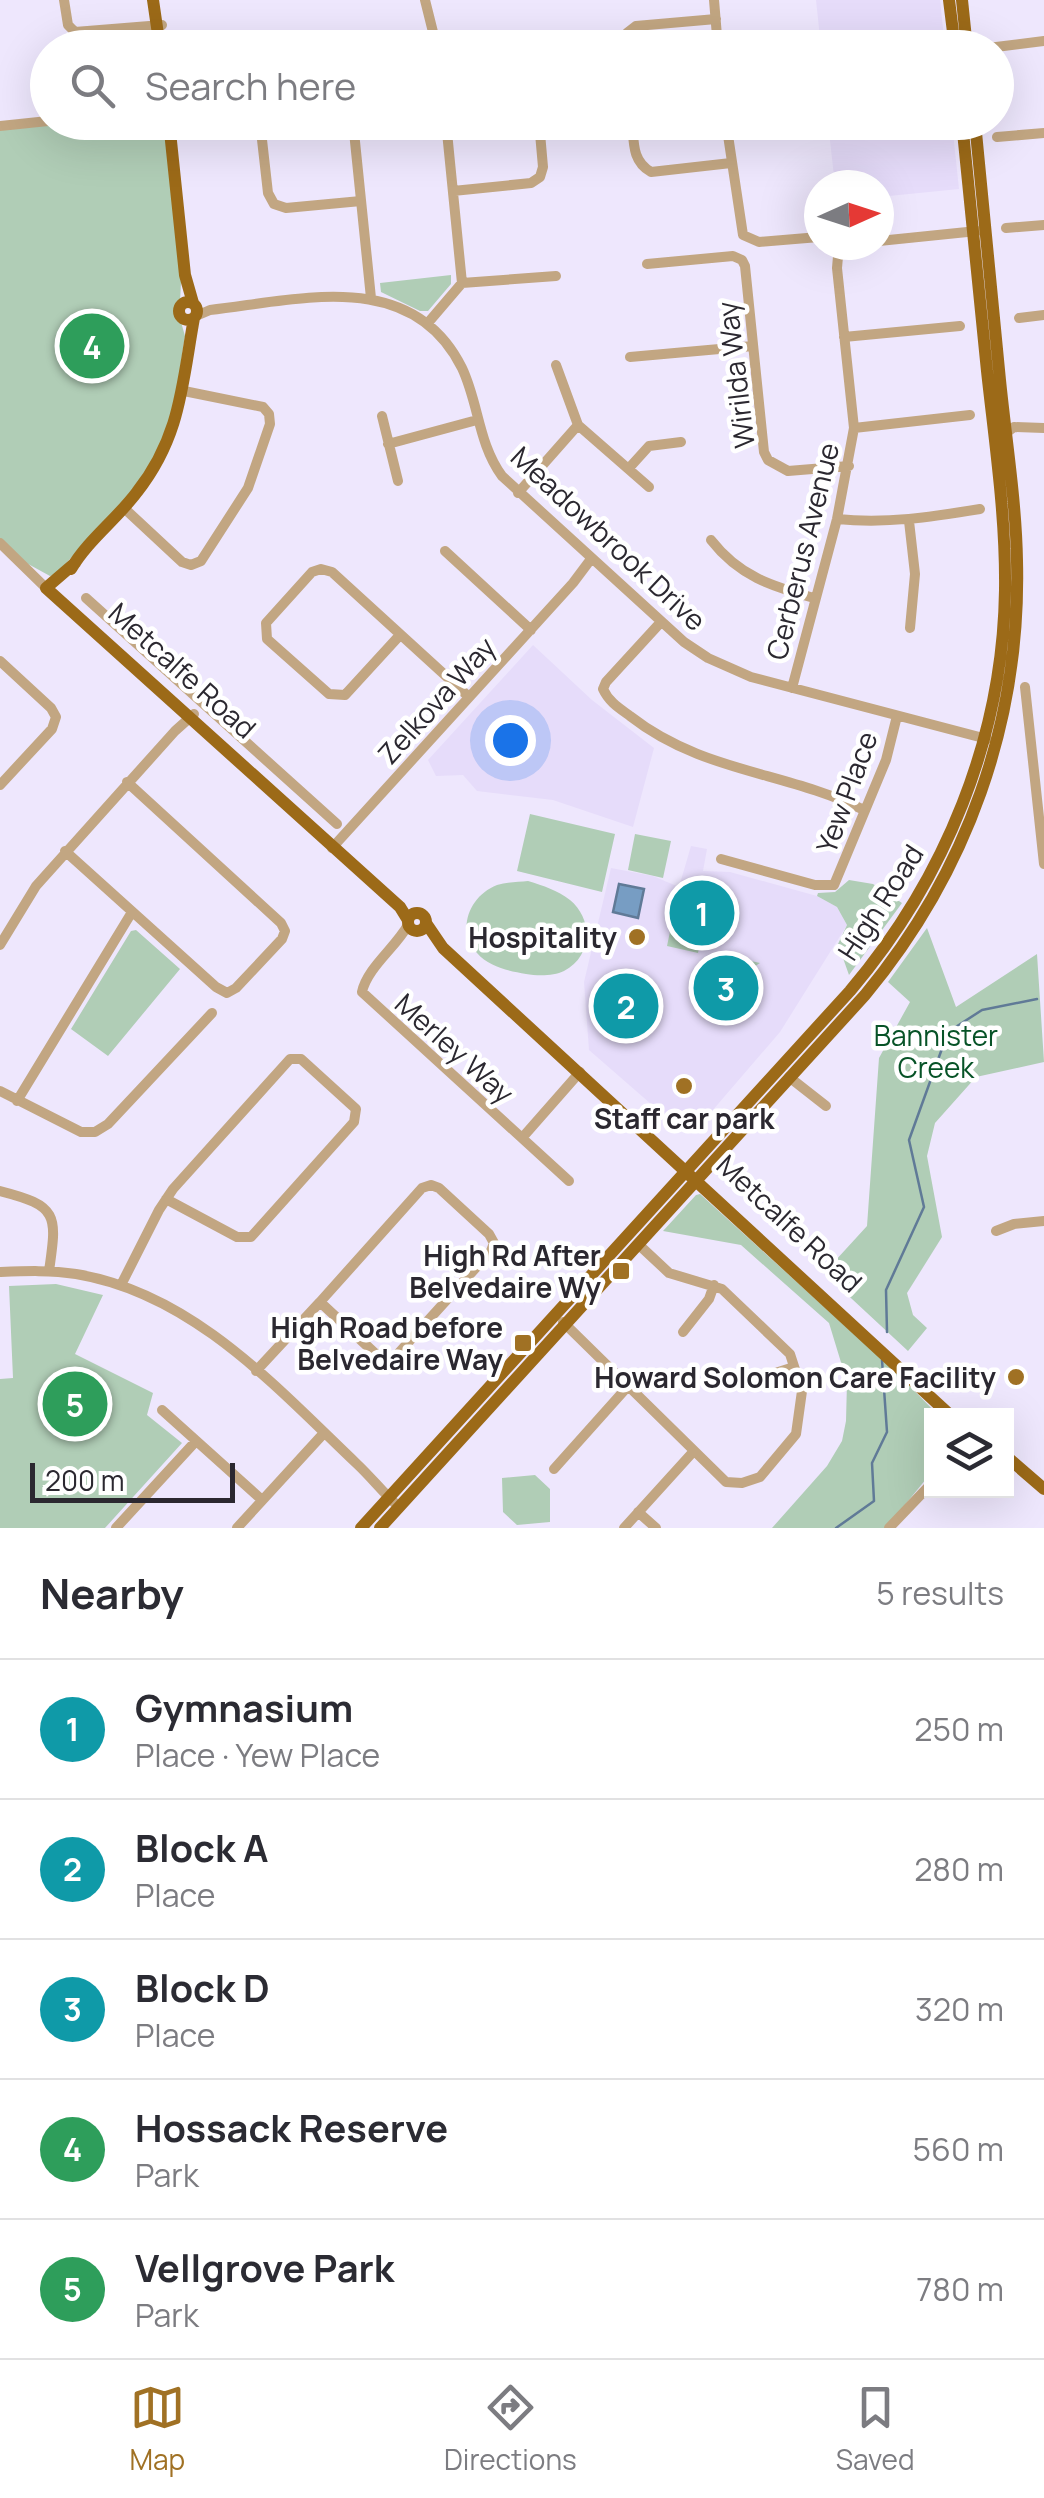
<!DOCTYPE html>
<meta charset="utf-8">
<style>
:root{--surface:#fff;--page:#f7f7f7;--text:#2b2b33;--muted:#7c7c81;--line:#e1e1e2;--accent:#a07124}
body{margin:0;font-family:Manrope,sans-serif;background:var(--page);color:var(--text)}
.controls{position:absolute;right:30px;bottom:30px;display:grid;overflow:hidden;border-radius:0px;box-shadow:0 10px 40px #0002}
.controls button{width:90px;height:90px;display:grid;place-items:center;padding:0;border:0;border-bottom:2px solid var(--line);background:var(--surface);color:var(--text);font:50px sans-serif}
.compass{position:absolute;left:804px;top:170px;width:90px;height:90px;border-radius:50%;background:var(--surface);box-shadow:0 10px 40px #0002;rotate:87deg}
.scale{position:absolute;left:30px;bottom:25px;width:205px;box-sizing:border-box;padding-left:10px;border:5px solid #2b2830;border-top:0;font-size:28px;line-height:35px;white-space:nowrap;color:#2b2830;-webkit-text-stroke:8px #fff;paint-order:stroke}
.you{position:absolute;left:510px;top:740px;width:35px;height:35px;margin:-25px;border:8px solid #fff;border-radius:50%;background:#1a73e8;box-shadow:0 0 0 15px #1a73e833}
.badge{display:grid;place-items:center;width:65px;height:65px;border-radius:50%;background:var(--accent);color:#fff;font-size:32px;font-weight:700}
.pin{position:absolute;translate:-50% -50%;border:5px solid #fff;box-shadow:0 2px 10px #0006}
.list{margin:0;padding:0;list-style:none}
h2{display:flex;justify-content:space-between;align-items:center;height:130px;margin:0;padding:0 40px;font-size:42px}
h2 small{font-size:32px;font-weight:400;color:var(--muted)}
.list li{display:grid;grid-template-columns:65px 1fr auto;gap:30px;align-items:center;box-sizing:border-box;height:140px;padding:0 40px;border-top:2px solid var(--line)}
.list b{display:block;font-size:38px;white-space:nowrap}
.list p{margin:0;font-size:32px;white-space:nowrap;color:var(--muted)}
.list em{font-size:32px;font-style:normal;color:var(--muted)}
.icon{flex:none;width:55px;height:55px;fill:none;stroke:currentColor;stroke-width:2;stroke-linecap:round;stroke-linejoin:round}
.map{position:relative;flex:none;width:1044px;height:1528px;overflow:hidden}
.search{position:absolute;background:var(--surface);box-shadow:0 10px 40px #0002;left:30px;right:30px;top:30px;height:110px;display:flex;align-items:center;gap:25px;box-sizing:border-box;padding:0 35px;border-radius:55px;color:var(--muted);font-size:38px}
.sheet{height:830px;background:var(--surface)}
nav{display:flex;justify-content:space-around;align-items:center;box-sizing:border-box;height:140px;border-top:2px solid var(--line);background:var(--surface);font-size:28px;color:var(--muted)}
nav a{display:grid;justify-items:center;gap:5px}
nav .on{color:var(--accent)}
.map>svg:first-child{display:block}
</style>
<div class="map">
<svg width="1044" height="1528" viewBox="0 0 1044 1528">
<rect width="100%" height="100%" fill="#eee7fd"/>
<path fill="#e6dcfa" d="M816 0H940L945 47H821Z
M828 123H952L959 189 879 197V185H835Z
M533 645 592 700 654 748 633 827 553 800 477 791 463 775 436 776 428 760Z
M691 846 707 849 703 871 730 872 817 896 837 907 847 925 780 1032 694 1132 682 1131 589 1050 584 982 611 868 653 876 679 887Z"/>
<path fill="#b0cdb6" d="M70 122 164 123 181 282 180 302 174 308 175 317 181 322 185 336C180 363 179 394 170 420 151 482 97 529 55 575L50 576 19 559 0 542V130Z
M451 275V284L428 311H420L381 292 380 283Z
M530 814 615 834 602 892 517 871Z
M635 834 671 841 663 878 628 870Z
M849 880 873 884 902 903 849 975 838 944 847 925 837 907 817 896 818 893 835 892Z
M528 881C544 886 557 890 570 900 594 920 592 957 564 971 554 976 538 976 526 974 509 971 489 967 477 953 456 930 469 896 497 885 506 882 518 882 528 881Z
M672 922 703 929 698 953 667 946Z
M927 928 956 1007 1037 954 1044 1062 976 1077 935 1123 927 1156 942 1237 907 1293 913 1315 927 1328 908 1351 824 1273 867 1226 879 1058 910 1002 888 982Z
M136 930 180 969 108 1056 71 1029 131 931Z
M720 954 760 963 752 968 748 976 716 969Z
M640 1003 653 1006 647 1036 633 1033Z
M700 1194 899 1375 938 1415 932 1416 931 1473 886 1528H772L827 1466 842 1441 846 1421 847 1382 829 1323 741 1245 663 1231 696 1195Z
M56 1284 103 1295 75 1354 153 1393 147 1415 182 1443 105 1528H0V1379L13 1378 9 1286Z
M535 1475 550 1489V1522L517 1525 503 1512 502 1478Z"/>
<path fill="#779dc3" stroke="#607a97" stroke-width="2.5" d="M619 884 644 889 638 918 613 912Z"/>
<g fill="none" stroke-linecap="round" stroke-linejoin="round">
<path stroke="#607a97" stroke-width="2.5" d="M887 1332 886 1290 924 1207 909 1140 948 1032 982 1010 1037 999
M836 1528 874 1501 872 1463 887 1432 882 1360"/>
<path stroke="#c2a682" stroke-width="10" d="M64 0 68 25 75 32 162 25
M425 0 437 48
M714 0 718 48
M437 47 516 39 527 42 529 48
M624 48 627 33 636 26 716 19
M988 48 1044 41
M260 122 268 193 274 204 286 208 361 201
M353 122 371 298
M446 122 462 283
M632 122C634 143 632 161 651 172L731 163
M726 122 743 235 759 242 819 237
M0 126 48 121
M997 137 1044 133
M453 191 531 183 540 177 543 167 539 122
M1006 228 1044 225
M879 241 977 231
M647 264 733 256 742 260 745 266 764 452 768 460 788 471 849 466
M196 316 210 310C299 300 412 267 462 368 479 404 478 443 502 476L684 642 708 658 751 677 987 739
M1019 318 1044 315
M427 324 462 283 556 276
M844 337 960 326
M630 357 753 346
M556 365 578 425 649 487
M382 416 398 481
M854 428 970 415
M1002 436 1014 427 1044 428
M388 444 477 420
M630 467 649 446 681 442
M518 493 578 425
M124 508 182 562 191 565 201 561 248 488 270 424 269 414 263 407 184 391
M837 519C887 524 931 517 980 509
M909 521 915 574 910 628
M711 540C739 576 771 586 814 598
M0 543 46 588
M445 551 531 630
M86 598 337 824
M661 622 606 682 603 689C609 702 619 708 630 716 703 773 785 771 864 810
M400 635 345 695 329 694 267 639 266 623 312 572 321 569 332 572 469 697
M0 661 51 708 56 717 52 729 0 785
M1025 687 1044 864
M792 688 837 519 854 428 837 268 839 245
M332 848 573 583 591 559
M65 851 216 987 227 993 236 988 282 939 285 931 281 923 127 782
M721 859 815 885H834L886 760 897 716
M408 925C396 947 367 968 362 992L569 1181
M0 945 36 886 175 731 194 714
M789 1077 826 1106
M0 1091 81 1132H95L108 1124 212 1013
M17 1101 132 912
M522 1138 580 1072
M0 1191C59 1206 57 1215 49 1271
M996 1231 1014 1224 1044 1221
M0 1272C26 1271 51 1270 76 1274 192 1293 275 1386 357 1464 372 1478 383 1493 399 1507
M121 1285 159 1210 173 1189 290 1059H301L356 1109 354 1122 251 1237H237L166 1199
M563 1322 726 1482 742 1483 760 1477 796 1434 802 1391 790 1354 722 1289 669 1273 638 1244
M683 1332 709 1299 714 1285
M256 1371 320 1302 379 1357H395L491 1251 494 1243 489 1234 439 1188 431 1185 422 1188 320 1302
M741 1384 794 1367
M162 1410 262 1500
M554 1469 630 1384
M638 1512 656 1528
M116 1528 196 1441
M237 1528 324 1433
M624 1528 693 1452
M889 1528 932 1483"/>
<path stroke="#9c6a18" stroke-width="12" d="M153 0 160 48
M949 0 955 48
M962 0 967 48
M169 122 185 275 193 303
M179 311a9 9 0 1 1 18 0a9 9 0 1 1-18 0Z
M75 563 46 588 400 907 408 920
M71 569C88 540 117 519 137 492 181 436 182 384 194 318
M408 922a9 9 0 1 1 18 0a9 9 0 1 1-18 0Z
M426 923 443 948 951 1416
M1006 1456 1044 1489
M361 1528 850 991C945 879 1003 738 1005 590 1006 517 995 444 987 371 978 288 971 205 962 122
M380 1528 865 995C967 872 1021 722 1017 561 1016 501 1006 440 1000 380 991 294 983 208 975 122"/>
</g>
<g fill="#a07124" stroke="#fff" stroke-width="4">
<circle cx="637" cy="937" r="10"/>
<circle cx="684" cy="1086" r="10"/>
<rect x="611" y="1261" width="20" height="20" rx="5"/>
<rect x="513" y="1333" width="20" height="20" rx="5"/>
<circle cx="1016" cy="1377" r="10"/>
</g>
<g text-anchor="middle" dominant-baseline="central" stroke-width="9" stroke-linejoin="round" paint-order="stroke">
<g font-size="28" fill="#2b2830" stroke="#fff">
<text transform="translate(735 375) rotate(-97)">Wirilda Way</text>
<text transform="translate(609 538) rotate(43)">Meadowbrook Drive</text>
<text transform="translate(802 551) rotate(-76)">Cerberus Avenue</text>
<text transform="translate(183 670) rotate(42)">Metcalfe Road</text>
<text transform="translate(436 700) rotate(-48)">Zelkova Way</text>
<text transform="translate(846 792) rotate(-70)">Yew Place</text>
<text transform="translate(880 902) rotate(-57)">High Road</text>
<text transform="translate(455 1048) rotate(42)">Merley Way</text>
<text transform="translate(790 1223) rotate(43)">Metcalfe Road</text>
</g>
<g font-size="28" font-weight="bold" fill="#2b2830" stroke="#fff" text-anchor="end">
<text x="617" y="937">Hospitality</text>
<text x="684" y="1118" text-anchor="middle">Staff car park</text>
<text x="601" y="1255">High Rd After<tspan x="601" dy="32">Belvedaire Wy</tspan></text>
<text x="503" y="1327">High Road before<tspan x="503" dy="32">Belvedaire Way</tspan></text>
<text x="996" y="1377">Howard Solomon Care Facility</text>
</g>
<g font-size="28" fill="#075327" stroke="#fff">
<text x="936" y="1035">Bannister<tspan x="936" dy="32">Creek</tspan></text>
</g>
</g>
</svg>
<div class="controls">
<button><svg class="icon" aria-label="layers" viewBox="0 0 24 24"><path d="M12 4l9 5-9 5-9-5zM3 14l9 5 9-5"/></svg></button>
</div>
<svg class="compass" viewBox="-18 -18 36 36"><path d="M0-13l5 13h-10z" fill="#e53935"/><path d="M0 13l5-13h-10z" fill="#7c7c81"/></svg>
<div class="scale">200 m</div>
<div class="you"></div>
<div class="pin badge" style="left:702px;top:913px;background:#0f9aa8">1</div>
<div class="pin badge" style="left:626px;top:1006px;background:#0f9aa8">2</div>
<div class="pin badge" style="left:726px;top:988px;background:#0f9aa8">3</div>
<div class="pin badge" style="left:92px;top:346px;background:#2e9e5b">4</div>
<div class="pin badge" style="left:75px;top:1404px;background:#2e9e5b">5</div>
<div class="search"><svg class="icon" aria-label="search" viewBox="0 0 24 24"><circle cx="10" cy="10" r="6"/><path d="M15 15l6 6"/></svg>Search here</div>
</div>
<section class="sheet">
<h2>Nearby<small>5 results</small></h2>
<ul class="list">
<li><span class="badge" style="background:#0f9aa8">1</span><div><b>Gymnasium</b><p>Place · Yew Place</p></div><em>250 m</em></li>
<li><span class="badge" style="background:#0f9aa8">2</span><div><b>Block A</b><p>Place</p></div><em>280 m</em></li>
<li><span class="badge" style="background:#0f9aa8">3</span><div><b>Block D</b><p>Place</p></div><em>320 m</em></li>
<li><span class="badge" style="background:#2e9e5b">4</span><div><b>Hossack Reserve</b><p>Park</p></div><em>560 m</em></li>
<li><span class="badge" style="background:#2e9e5b">5</span><div><b>Vellgrove Park</b><p>Park</p></div><em>780 m</em></li>
</ul>
</section>
<nav>
<a class="on"><svg class="icon" aria-label="map" viewBox="0 0 24 24"><path d="M3 6l6-2 6 2 6-2v14l-6 2-6-2-6 2zM9 4v14M15 6v14"/></svg>Map</a>
<a><svg class="icon" aria-label="directions" viewBox="0 0 24 24"><path d="M12 3l9 9-9 9-9-9zM9 14v-3h6M13 9l2 2-2 2"/></svg>Directions</a>
<a><svg class="icon" aria-label="saved" viewBox="0 0 24 24"><path d="M7 4h10v16l-5-4-5 4z"/></svg>Saved</a>
</nav>
